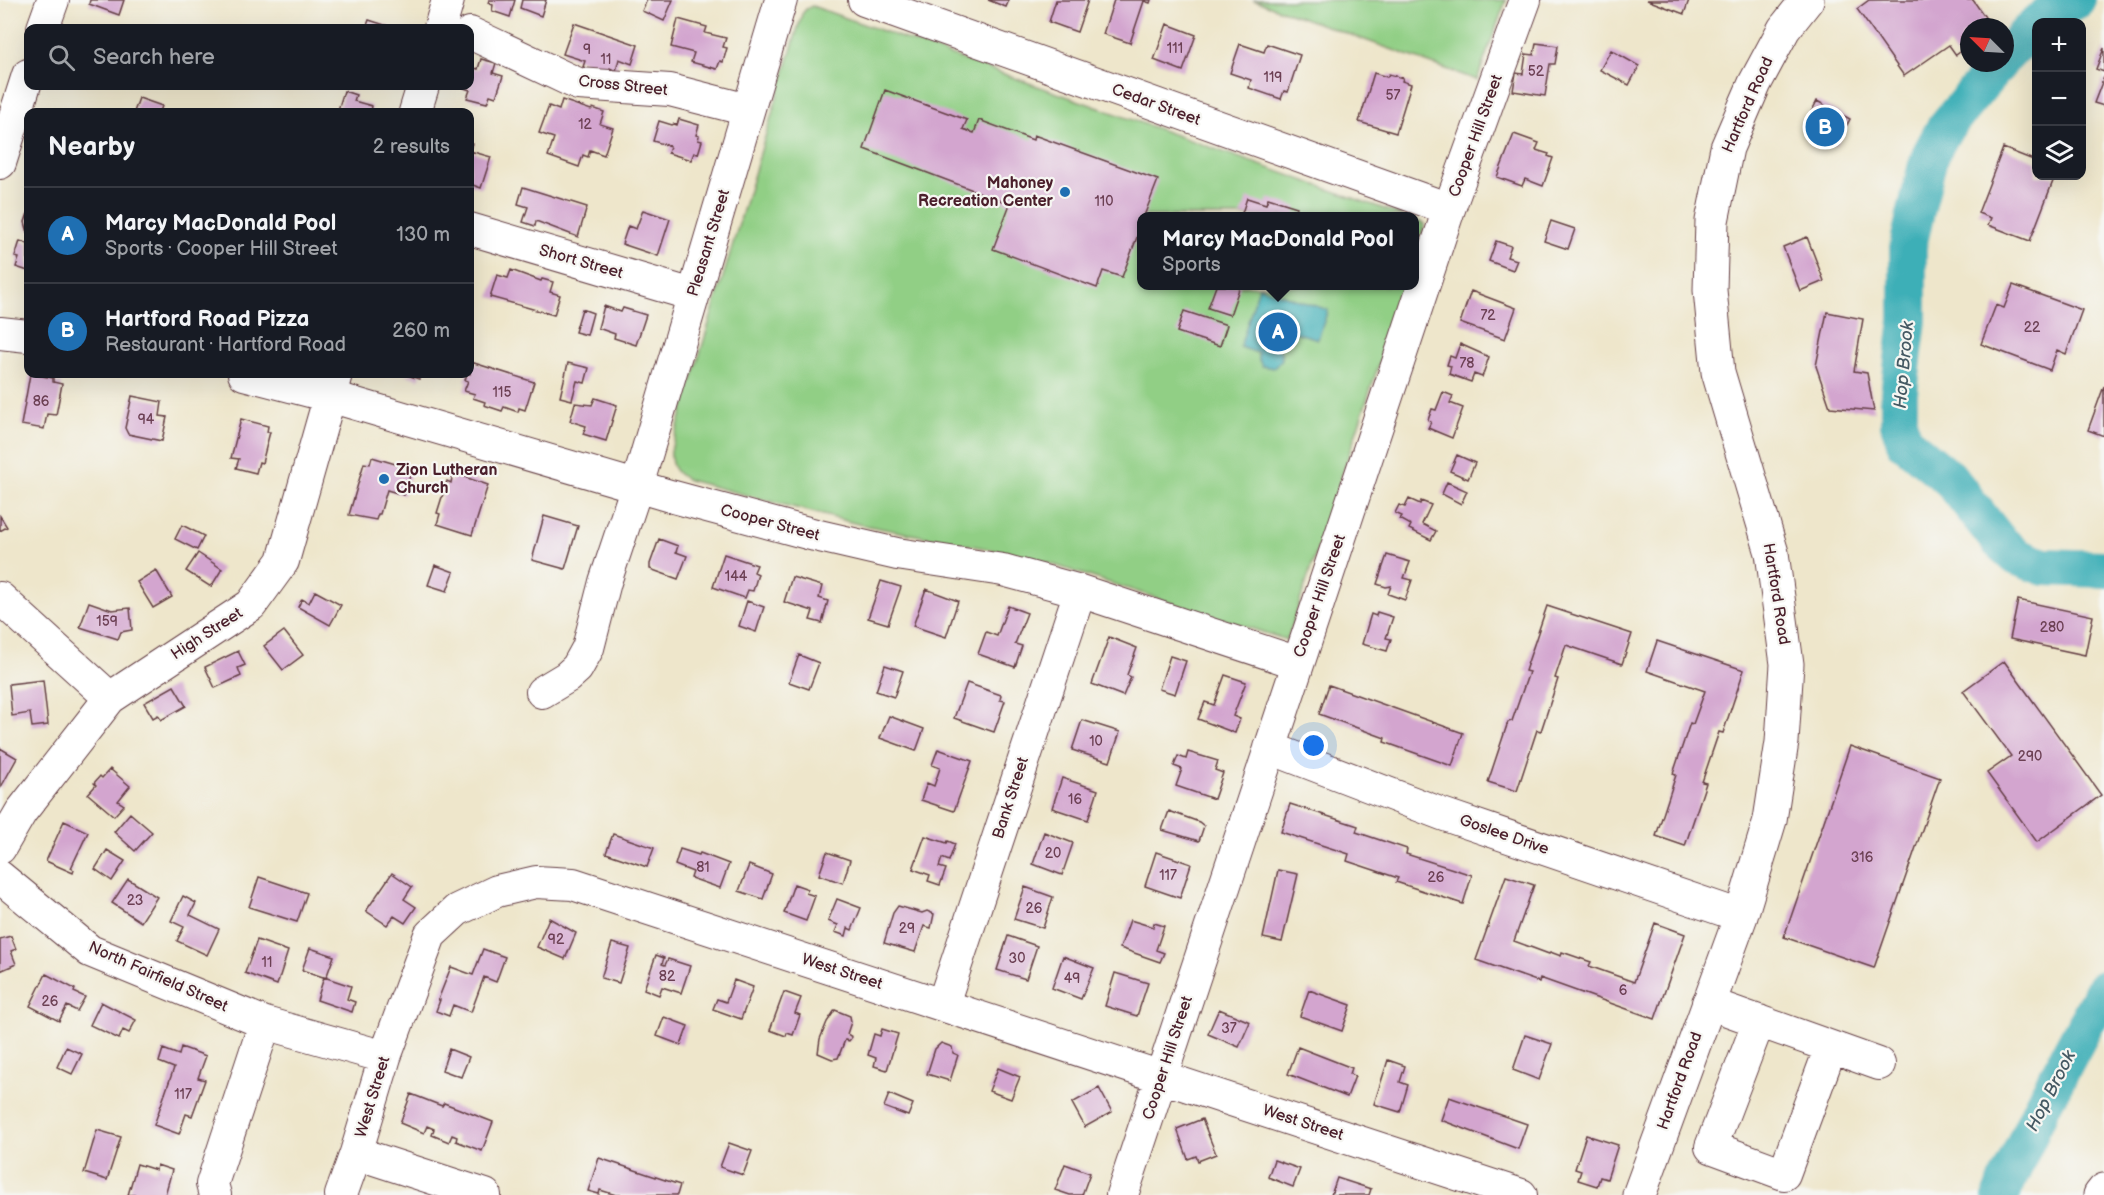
<!DOCTYPE html>
<meta charset="utf-8">
<style>
:root{--surface:#171b24;--page:#20242c;--text:#f1f3f6;--muted:#9ea1a6;--line:#363941;--accent:#1f6fb2}
body{margin:0;font-family:"Balsamiq Sans",sans-serif;background:var(--page);color:var(--text)}
.controls{position:absolute;right:18px;top:18px;display:grid;overflow:hidden;border-radius:12px;box-shadow:0 6px 24px #0002}
.controls button{width:54px;height:54px;display:grid;place-items:center;padding:0;border:0;border-bottom:2px solid var(--line);background:var(--surface);color:var(--text);font:30px sans-serif}
.compass{position:absolute;left:1960px;top:18px;width:54px;height:54px;border-radius:50%;background:var(--surface);box-shadow:0 6px 24px #0002;rotate:294deg}
.you{position:absolute;left:1314px;top:746px;width:21px;height:21px;margin:-15px;border:4px solid #fff;border-radius:50%;background:#1a73e8;box-shadow:0 0 0 9px #1a73e833}
.badge{display:grid;place-items:center;width:39px;height:39px;border-radius:50%;background:var(--accent);color:#fff;font-size:20px;font-weight:700}
.pin{position:absolute;translate:-50% -50%;border:3px solid #fff;box-shadow:0 2px 6px #0006}
.popup{position:absolute;left:1137px;top:212px;width:282px;height:78px;box-sizing:border-box;display:grid;place-content:center;border-radius:12px;background:var(--surface);filter:drop-shadow(0 2px 4px #0005);font-size:20px;white-space:nowrap;color:var(--muted)}
.popup b{font-size:22px;color:var(--text)}
.popup::after{content:'';position:absolute;left:50%;top:100%;margin-left:-12px;border:12px solid transparent;border-top-color:var(--surface)}
.list{margin:0;padding:0;list-style:none}
h2{display:flex;justify-content:space-between;align-items:center;height:78px;margin:0;padding:0 24px;font-size:26px}
h2 small{font-size:20px;font-weight:400;color:var(--muted)}
.list li{display:grid;grid-template-columns:39px 1fr auto;gap:18px;align-items:center;box-sizing:border-box;height:96px;padding:0 24px;border-top:2px solid var(--line)}
.list b{display:block;font-size:22px;white-space:nowrap}
.list p{margin:0;font-size:20px;white-space:nowrap;color:var(--muted)}
.list em{font-size:20px;font-style:normal;color:var(--muted)}
.icon{flex:none;width:33px;height:33px;fill:none;stroke:currentColor;stroke-width:2;stroke-linecap:round;stroke-linejoin:round}
.map{position:relative;flex:none;width:2104px;height:1195px;overflow:hidden}
.search{position:absolute;background:var(--surface);box-shadow:0 6px 24px #0002;left:24px;top:24px;width:450px;height:66px;display:flex;align-items:center;gap:15px;box-sizing:border-box;padding:0 21px;border-radius:12px;color:var(--muted);font-size:22px}
.panel{position:absolute;background:var(--surface);box-shadow:0 6px 24px #0002;left:24px;top:108px;width:450px;height:270px;border-radius:12px}
.map>svg:first-child{display:block}
</style>
<div class="map">
<svg width="2104" height="1195" viewBox="0 0 2104 1195">
<rect width="100%" height="100%" fill="#f6f6f2"/>
<filter id="ink" filterUnits="userSpaceOnUse"><feTurbulence type="fractalNoise" baseFrequency=".0167" numOctaves="2"/><feDisplacementMap in="SourceGraphic" scale="12" xChannelSelector="R" yChannelSelector="G"/><feConvolveMatrix kernelMatrix="1 2 1 2 8 2 1 2 1" color-interpolation-filters="sRGB"/></filter>
<filter id="wash" filterUnits="userSpaceOnUse"><feTurbulence type="fractalNoise" baseFrequency=".008" numOctaves="4" result="noise"/><feDisplacementMap in="SourceGraphic" scale="24" xChannelSelector="R" yChannelSelector="G"/><feGaussianBlur stdDeviation="1.35" result="paint"/><feColorMatrix in="noise" values="0 0 0 0 0 0 0 0 0 0 0 0 0 0 0 0 0 1.4 0 .05"/><feComposite in="paint" operator="in"/></filter>
<g filter="url(#wash)">
<rect width="100%" height="100%" fill="#eee6cb"/>
<path fill="#91cf85" stroke="#6e7758" stroke-width="1.5" d="M1253 0H1506L1477 80Z
M812 6 1404 216H1142V286H1405L1287 640 1045 562 984 548 858 524 688 480C674 473 670 465 671 450L802 14 806 9Z
M1415 220 1425 224 1415 257 1414 220Z"/>
<path fill="#3eafb7" stroke="#446771" stroke-width="1.5" d="M1259 287 1328 310 1318 339 1284 329 1278 347 1281 352 1282 359 1274 368 1262 366 1258 358V353L1240 347Z"/>
<g fill="none" stroke-linecap="round" stroke-linejoin="round">
<path stroke="#3eafb7" stroke-width="38" d="M2038 22 2053 12 2077 0
M2005 56 2036 24
M1999 63 1944 129 1931 153 1926 169 1908 246V320L1899 393V424L1905 442 1951 480 1999 541 2017 557 2044 567 2104 569
M2001 1195 2042 1106 2104 989"/>
</g>
<g id="blocks">
<path fill="#d3a5cf" d="M90 0H124L119 15 89 4Z
M489 0H515L510 17 492 11 493 5 488 3Z
M522 0H546L541 16 520 8Z
M647 0H673L664 21 642 11Z
M988 0H1009L1006 7Z
M1056 0H1088L1077 32 1049 22Z
M1114 0H1151L1150 3 1144 1 1130 43 1103 34Z
M1647 0H1689L1684 14Z
M1869 0H1973L1987 20 1976 27H1969V32L1961 37 1968 46 1956 55 1949 45 1904 76 1857 9Z
M678 19 707 27 705 33 726 38 723 47 727 48 723 62 720 61 717 69 691 62 694 53 671 47Z
M369 20 394 28H366Z
M574 23 638 45 632 64 619 59 616 71 610 68 608 75 583 67 585 61 563 54Z
M1167 24 1196 35 1183 71 1154 60Z
M1536 43 1558 46 1555 64H1550L1545 96 1513 91 1516 73 1523 74 1526 54 1534 55Z
M1240 44 1264 52 1267 44 1300 55 1288 92 1284 91 1281 99 1249 88 1251 80 1230 73Z
M2104 48V72L2096 69Z
M1611 50 1639 66 1629 85 1600 70Z
M481 59 496 63 493 73 503 76 496 97 490 95 487 103 467 98 470 90 464 88 465 86H470V67L478 69Z
M1374 73 1387 77 1389 74 1403 78 1402 81 1411 84 1396 133 1359 122Z
M2104 77V106L2094 103Z
M885 90 967 120 963 129 974 133 979 120 1033 140 1034 135 1158 180 1144 216H1142V224L1122 277 1103 271 1097 288 993 249 1010 204 864 149Z
M344 91 356 95 354 101 372 106 371 112H344L338 110Z
M139 98 162 106 160 112H134Z
M562 100 591 110 593 108 604 112 600 124 613 128 604 155 590 150 588 157 583 155 579 167 548 156 554 138 539 133 549 106 559 110Z
M1817 101 1850 119 1836 146 1803 128Z
M679 119 699 125 696 135 699 136 698 140 702 141 698 154 694 153 691 160 668 153 670 146 653 141 659 121 672 125 674 124 677 125Z
M1514 134 1539 143 1536 150 1549 154 1548 156 1553 158 1543 186 1525 179 1522 186 1497 177Z
M470 143 473 144 470 151 491 157 481 188 470 184Z
M2003 148 2036 161V176H2055L2030 241 1988 225 1991 218 1978 213Z
M523 187 587 207 578 237 536 221 535 226 523 222 528 207 518 204Z
M1247 198 1266 204 1268 198 1297 207 1295 213 1303 216H1241Z
M643 210 670 219 658 256 622 244 628 226 636 229Z
M28 213V233L25 222Z
M1551 221 1575 229 1568 249 1544 241Z
M1807 237 1824 281 1800 291 1783 247Z
M20 241 28 244V271L16 267 19 258 15 257Z
M1496 241 1511 246 1507 257 1517 260 1513 270 1489 261Z
M511 270 541 281 542 279 553 282 550 292 560 295 554 315 490 297 497 275 508 278Z
M2013 285 2082 310 2066 354 2057 350 2050 370 1981 344 1996 305 2004 308Z
M1216 286H1240L1230 315 1208 308Z
M1471 291 1516 308 1505 339 1460 323Z
M604 306 621 312 623 308 646 315 636 345 614 338 615 334 598 328Z
M582 309 593 313 587 335 575 332Z
M1184 311 1227 325 1220 346 1177 332Z
M1827 312 1863 319 1854 371 1867 373 1874 411 1830 407 1816 366Z
M1460 344 1489 357 1482 377 1474 374 1471 382 1449 374 1451 366 1447 365 1450 356 1455 358Z
M471 362 534 382 525 410 519 408 518 412 504 407 502 411 484 405 485 402 473 398 475 394 464 391 468 381 465 380 467 374H470Z
M568 363 589 368 585 383 577 381 572 400 560 397Z
M30 374 53 378V382L62 384 56 415 47 414 44 429 21 425Z
M404 374H421L419 379Z
M2104 386V436L2088 430Z
M1443 392 1453 396 1450 403 1463 408 1452 438 1428 428 1431 422 1428 420 1432 409 1436 410Z
M132 396 162 402 160 416 167 417 162 441 128 434 125 428Z
M595 398 617 405 606 441 583 434 586 426 570 421 575 403 592 405Z
M241 419 268 426 267 432H270L262 463 259 462 256 473 236 468 239 459 231 458Z
M1457 455 1475 463 1468 479 1450 471Z
M372 457 412 469 404 495 387 490 380 514H378L376 520 349 515 364 463 370 464Z
M453 473 488 485 472 535 437 524 440 514 437 513 447 481 451 483Z
M1447 482 1467 491 1461 504 1442 494Z
M1409 499 1420 504 1421 501 1431 505 1422 524 1436 531 1431 540 1409 529 1411 525 1400 519 1402 516 1395 513 1399 505 1405 507Z
M0 516 7 527 0 531Z
M544 516 578 526 565 569 532 560Z
M182 525 204 536 197 550 175 539Z
M659 539 678 546 676 552 687 556 678 579 650 569V564Z
M198 553 222 569 211 587 186 571Z
M724 554 757 565 754 572 758 574 753 591 748 590 745 598 713 587Z
M1387 555 1410 562 1404 578 1412 580 1405 600 1388 594 1391 586 1386 587 1377 584Z
M435 565 454 572 447 591 428 585Z
M156 570 172 597 153 608 137 582Z
M792 577 822 586 819 598 828 601 822 623 810 620 813 611 784 602Z
M881 581 901 587 888 624 868 618Z
M926 589 958 601 946 637 913 626Z
M315 591 341 605 330 625 298 607 302 599 309 603Z
M2018 600 2093 616 2085 655 2010 639Z
M747 601 764 607 756 632 739 626Z
M89 602 112 610 130 608 132 630 121 632 118 639 80 627Z
M1008 606 1027 613 1015 644 1022 646 1015 667 978 654 986 632 997 636Z
M1547 606 1632 634 1622 664 1566 645 1555 678 1558 679 1541 731 1537 730 1517 791 1488 782 1508 722 1512 721 1529 672 1525 671Z
M1377 612 1393 617 1386 638 1391 639 1387 651 1362 644 1371 614 1376 616Z
M284 631 303 655 283 670 264 646Z
M1109 637 1137 648 1127 675 1131 677 1123 696 1092 684Z
M1657 641 1744 670 1723 733 1719 732 1702 782 1706 783 1685 846 1656 836 1676 775 1673 774 1690 723 1693 724 1705 691 1647 671Z
M238 651 245 665 238 668 241 676 215 688 205 667Z
M799 655 819 663 809 689 789 682Z
M1170 656 1186 661 1175 694 1159 689Z
M2004 661 2101 795 2037 842 1987 773 2011 756 1963 691Z
M885 665 903 671 894 697 876 691Z
M1225 675 1246 682 1233 716 1240 719 1235 733 1198 719 1205 702 1214 705Z
M43 680 48 725 32 727 30 713 12 716 9 684Z
M967 683 1001 695 1000 700 1005 701 994 732 954 718Z
M1329 685 1463 733 1452 766 1384 742 1385 738 1319 714Z
M174 686 186 706 161 720 158 715 153 718 144 703Z
M889 716 924 729 916 751 880 738Z
M1082 720 1120 732 1110 762 1072 750Z
M1850 746 1940 778 1874 968 1784 937Z
M0 748 17 758 0 789Z
M938 749 972 761 954 811 921 800 927 783 934 786 940 768 932 765Z
M1188 752 1218 761 1215 770 1223 773 1214 799 1176 786 1182 769 1174 766 1178 756 1186 759Z
M110 769 130 786 118 801 124 805 114 816 88 794 96 785 94 783 100 776 102 778Z
M1062 778 1098 790 1088 820 1052 808Z
M1290 804 1358 826 1356 832 1407 849 1406 854 1472 875 1463 904 1396 882 1398 878 1347 861 1349 854 1281 832Z
M1169 811 1199 822 1204 826 1199 841 1162 830Z
M130 813 152 832 135 851 114 832Z
M64 821 88 832 71 868 74 870 73 873 46 861Z
M1044 832 1073 843 1062 875 1033 864Z
M613 834 654 848 647 867 606 853Z
M925 836 947 843 948 841 955 844 949 861 942 858 939 867 946 869 940 885 928 881 930 875 913 869Z
M680 849 699 855 700 853 729 864 720 888 691 878 693 872 675 865Z
M107 850 125 861 112 881 95 869Z
M827 852 850 860 843 883 819 875Z
M1156 852 1191 864 1180 898 1145 886Z
M749 865 772 874 763 899 739 891Z
M1278 870 1298 874 1282 942 1263 938Z
M392 873 412 887 404 899 416 907 405 923 394 916 387 925 366 911Z
M1506 876 1534 885 1514 941 1549 954 1550 952 1561 956 1562 952 1591 962 1589 966 1634 982 1655 923 1685 934 1655 1019 1540 978 1539 982 1476 960Z
M259 877 307 893 297 922 249 907Z
M128 879 157 897 141 922 112 903Z
M794 884 808 889 806 893 815 896 806 921 784 913Z
M1025 887 1053 897 1043 928 1014 919Z
M183 896 196 903 190 915 219 929 207 955 177 941 184 927 171 921Z
M837 899 861 908 852 930 848 928 846 936 835 932 838 925 828 921Z
M898 906 922 913 927 911 934 914 931 928 924 926 915 952 884 943 893 913Z
M549 918 576 933 565 959 537 947Z
M1130 920 1153 927 1154 923 1164 926 1156 950 1164 953 1160 962 1120 948Z
M11 936 16 949 11 951 16 964 0 971V939Z
M1008 936 1037 946 1026 979 997 970Z
M257 940 288 951 277 985 245 973Z
M612 943 630 948 619 983 601 978Z
M310 948 334 956 326 978 302 970Z
M483 949 505 957 496 982 484 977 471 1012 453 1005 449 1016 436 1011 440 1000H438L451 967 473 975Z
M656 955 664 958 662 964 665 965 668 959 690 966 681 993 662 987 659 995 644 989Z
M1063 956 1094 968 1081 999 1052 988Z
M1115 973 1148 983 1137 1016 1105 1006Z
M46 974 75 989 74 992 85 997 77 1011 67 1006 59 1021 30 1006Z
M324 977 351 986 347 999 355 1002 352 1012 317 1000Z
M734 980 753 987 741 1019 713 1009 717 999 726 1002Z
M1309 990 1351 1005 1342 1031 1300 1016Z
M784 992 801 998 795 1013 800 1015 793 1035 787 1033 786 1036 770 1030Z
M101 1002 136 1020 129 1033 123 1030 119 1039 90 1025Z
M1219 1009 1250 1022 1239 1047 1208 1034Z
M835 1010 850 1016 851 1022 847 1034 852 1037 849 1041 845 1040 838 1058 832 1059 818 1053 820 1039 827 1022Z
M664 1017 688 1026 681 1045 657 1036Z
M882 1029 898 1034 887 1070 874 1066 876 1058 868 1055 874 1034 880 1036Z
M1525 1035 1552 1044 1539 1080 1513 1070Z
M941 1043 952 1047 953 1053 958 1055 950 1081 927 1074 935 1049Z
M66 1047 82 1054 72 1074 57 1067Z
M181 1047 206 1056 198 1078 205 1080 192 1116 186 1114 179 1134 154 1125 174 1068 159 1062 163 1049 179 1055Z
M1298 1047 1352 1068 1350 1074 1355 1076 1347 1097 1288 1074Z
M449 1049 469 1057 461 1077 442 1070Z
M1388 1060 1405 1066 1400 1082 1408 1085 1400 1112 1374 1104Z
M998 1068 1020 1077 1011 1099 989 1091Z
M1099 1088 1112 1112 1085 1127 1072 1103Z
M411 1094 442 1106 444 1103 493 1122 482 1151 456 1141 457 1137 452 1135 449 1142 432 1135 434 1129 427 1126 424 1133 400 1123Z
M889 1094 913 1104 908 1116 884 1107Z
M1449 1097 1527 1124 1518 1149 1441 1120Z
M1202 1119 1216 1154 1198 1161 1196 1156 1188 1159 1177 1129Z
M97 1130 121 1137 107 1180 84 1173Z
M1586 1135 1618 1145 1607 1179 1600 1177 1597 1186 1578 1180 1581 1171 1575 1169Z
M729 1143 752 1151 743 1175 720 1167Z
M599 1158 680 1185 677 1195H616L600 1190 599 1194 588 1191Z
M1274 1160 1300 1169 1293 1187 1268 1177Z
M137 1164 156 1170 157 1165 172 1170 165 1195H128Z
M1065 1164 1090 1173 1082 1195H1070L1055 1190Z
M1337 1178 1371 1189 1369 1195H1331Z"/>
</g>
</g>
<g filter="url(#ink)">
<use href="#blocks" fill-opacity="0" stroke="#633d43" stroke-width="1.5"/>
<g fill="none" stroke-linecap="round" stroke-linejoin="round">
<defs>
<path id="minor" d="M864 0 1449 209
M43 28 53 0
M440 28 448 0
M470 33 578 84 670 90 748 110
M415 112 423 86
M0 163 28 75
M470 229 693 295
M0 333 28 336
M244 374 329 396 670 496 815 535 897 554 1003 570 1080 591 1298 663
M0 598 110 698
M542 692 567 677 577 668 588 648 605 582 637 486 781 0
M1270 748 1442 814 1741 916
M0 848 21 812 110 698 251 605 283 561 336 374
M0 877 90 951 265 1023 385 1057
M1708 1003 1879 1064
M943 1004 1080 591
M1759 1021 1711 1147 1784 1174 1831 1047
M356 1153 485 1195
M215 1195 212 1184 265 1023
M341 1195 356 1153 385 1057 430 935 457 910 497 891 536 882 573 884 1521 1195
M1122 1195 1449 209 1525 0"/>
<path id="major" d="M1639 1195 1741 916 1770 820 1782 742 1787 664 1772 553 1718 372 1710 290 1712 221 1727 148 1745 106 1755 83 1784 29 1807 0"/>
<path id="highway" d="M2100 1195 2104 1190"/>
</defs>
<use href="#minor" stroke="#633d43" stroke-width="34"/>
<use href="#major" stroke="#633d43" stroke-width="35"/>
<use href="#highway" stroke="#633d43" stroke-width="35"/>
<use href="#minor" stroke="#fff" stroke-width="32"/>
<use href="#major" stroke="#fff" stroke-width="33"/>
<use href="#highway" stroke="#fff" stroke-width="33"/>
</g>
</g>
<g fill="#1f6fb2" stroke="#f6f6f2" stroke-width="2">
<circle cx="1065" cy="192" r="6"/>
<circle cx="384" cy="479" r="6"/>
</g>
<g text-anchor="middle" dominant-baseline="central" stroke-width="4.5" stroke-linejoin="round" paint-order="stroke">
<g font-size="14" fill="#6c4054">
<text x="1175" y="48">111</text>
<text x="587" y="49">9</text>
<text x="606" y="59">11</text>
<text x="1536" y="71">52</text>
<text x="1273" y="77">119</text>
<text x="1393" y="95">57</text>
<text x="585" y="124">12</text>
<text x="1104" y="201">110</text>
<text x="1488" y="315">72</text>
<text x="2032" y="327">22</text>
<text x="1467" y="363">78</text>
<text x="502" y="392">115</text>
<text x="41" y="401">86</text>
<text x="146" y="419">94</text>
<text x="736" y="576">144</text>
<text x="107" y="621">159</text>
<text x="2052" y="627">280</text>
<text x="1096" y="741">10</text>
<text x="2030" y="756">290</text>
<text x="1075" y="799">16</text>
<text x="1053" y="853">20</text>
<text x="1862" y="857">316</text>
<text x="703" y="867">81</text>
<text x="1168" y="875">117</text>
<text x="1436" y="877">26</text>
<text x="135" y="900">23</text>
<text x="1034" y="908">26</text>
<text x="907" y="928">29</text>
<text x="556" y="939">92</text>
<text x="1017" y="958">30</text>
<text x="267" y="962">11</text>
<text x="667" y="976">82</text>
<text x="1072" y="978">49</text>
<text x="1623" y="990">6</text>
<text x="50" y="1001">26</text>
<text x="1229" y="1028">37</text>
<text x="183" y="1094">117</text>
</g>
<g font-size="16" fill="#4a1f2b" stroke="#f6f6f2">
<text transform="translate(623 86) rotate(6)">Cross Street</text>
<text transform="translate(1156 105) rotate(20)">Cedar Street</text>
<text transform="translate(1748 105) rotate(-66)">Hartford Road</text>
<text transform="translate(1476 136) rotate(-70)">Cooper Hill Street</text>
<text transform="translate(709 243) rotate(-73)">Pleasant Street</text>
<text transform="translate(581 262) rotate(16)">Short Street</text>
<text transform="translate(770 523) rotate(15)">Cooper Street</text>
<text transform="translate(1776 594) rotate(81)">Hartford Road</text>
<text transform="translate(1320 596) rotate(-71)">Cooper Hill Street</text>
<text transform="translate(207 634) rotate(-33)">High Street</text>
<text transform="translate(1011 798) rotate(-72)">Bank Street</text>
<text transform="translate(1504 835) rotate(19)">Goslee Drive</text>
<text transform="translate(842 972) rotate(18)">West Street</text>
<text transform="translate(158 977) rotate(24)">North Fairfield Street</text>
<text transform="translate(1168 1058) rotate(-72)">Cooper Hill Street</text>
<text transform="translate(1680 1081) rotate(-70)">Hartford Road</text>
<text transform="translate(373 1097) rotate(-73)">West Street</text>
<text transform="translate(1303 1123) rotate(18)">West Street</text>
</g>
<g font-size="16" font-weight="bold" fill="#4a1f2b" stroke="#f6f6f2" text-anchor="end">
<text x="1053" y="183">Mahoney<tspan x="1053" dy="18">Recreation Center</tspan></text>
<text x="396" y="470" text-anchor="start">Zion Lutheran<tspan x="396" dy="18">Church</tspan></text>
</g>
<g font-size="18" font-style="italic" fill="#455963" stroke="#f6f6f2">
<text transform="translate(1904 365) rotate(-85)">Hop Brook</text>
<text transform="translate(2051 1091) rotate(-63)">Hop Brook</text>
</g>
</g>
</svg>
<div class="controls">
<button>+</button>
<button>−</button>
<button><svg class="icon" aria-label="layers" viewBox="0 0 24 24"><path d="M12 4l9 5-9 5-9-5zM3 14l9 5 9-5"/></svg></button>
</div>
<svg class="compass" viewBox="-18 -18 36 36"><path d="M0-13l5 13h-10z" fill="#e53935"/><path d="M0 13l5-13h-10z" fill="#9ea1a6"/></svg>
<div class="you"></div>
<div class="pin badge" style="left:1278px;top:332px">A</div>
<div class="popup"><b>Marcy MacDonald Pool</b>Sports</div>
<div class="pin badge" style="left:1825px;top:127px">B</div>
<div class="search"><svg class="icon" aria-label="search" viewBox="0 0 24 24"><circle cx="10" cy="10" r="6"/><path d="M15 15l6 6"/></svg>Search here</div>
<section class="panel">
<h2>Nearby<small>2 results</small></h2>
<ul class="list">
<li><span class="badge">A</span><div><b>Marcy MacDonald Pool</b><p>Sports · Cooper Hill Street</p></div><em>130 m</em></li>
<li><span class="badge">B</span><div><b>Hartford Road Pizza</b><p>Restaurant · Hartford Road</p></div><em>260 m</em></li>
</ul>
</section>
</div>
